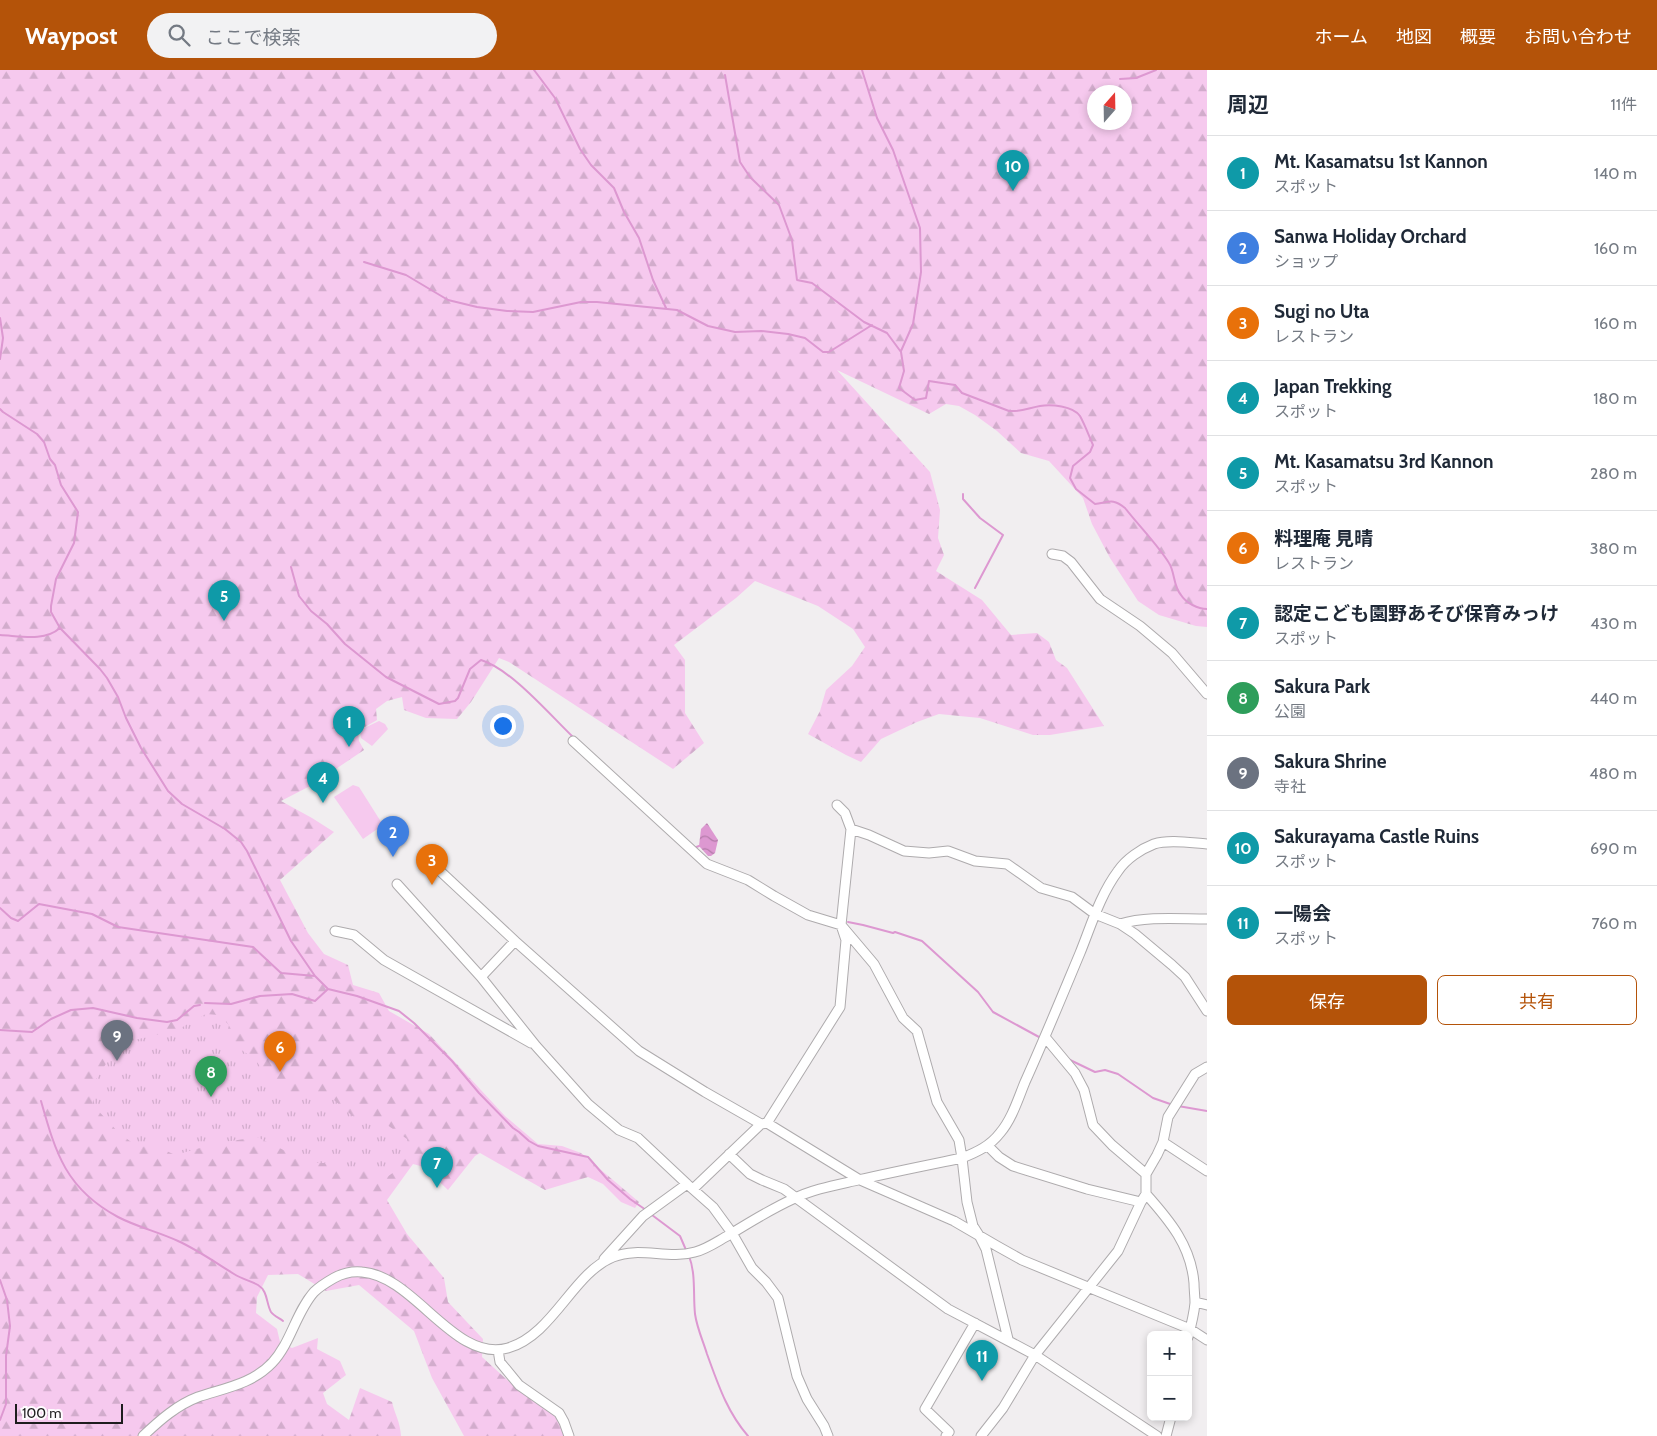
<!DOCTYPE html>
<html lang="ja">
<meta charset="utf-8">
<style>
:root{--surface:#fff;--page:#f2f2f3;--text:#1f2937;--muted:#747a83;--line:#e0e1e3;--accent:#b45309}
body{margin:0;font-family:Cabin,"Noto Sans JP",sans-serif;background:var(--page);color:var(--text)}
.controls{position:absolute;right:15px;bottom:15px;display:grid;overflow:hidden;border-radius:8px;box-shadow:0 2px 8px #0003}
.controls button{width:45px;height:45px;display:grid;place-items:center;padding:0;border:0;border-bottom:1px solid var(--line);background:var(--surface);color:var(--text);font:25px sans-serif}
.compass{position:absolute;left:1087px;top:15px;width:45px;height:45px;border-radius:50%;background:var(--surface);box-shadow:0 2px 8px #0003;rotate:20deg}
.scale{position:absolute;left:15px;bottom:12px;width:108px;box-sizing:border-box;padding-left:5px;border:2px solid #1e1d1e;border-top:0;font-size:14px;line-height:18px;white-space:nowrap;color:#1e1d1e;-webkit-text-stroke:4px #fefbfe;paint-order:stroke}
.you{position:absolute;left:502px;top:655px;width:18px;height:18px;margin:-12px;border:4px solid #fff;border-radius:50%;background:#1a73e8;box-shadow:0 0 0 8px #1a73e833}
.badge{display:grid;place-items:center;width:32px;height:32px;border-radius:50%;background:var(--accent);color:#fff;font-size:16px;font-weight:700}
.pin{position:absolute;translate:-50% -41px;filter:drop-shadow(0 1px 2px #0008)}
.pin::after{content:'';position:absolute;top:26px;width:18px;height:15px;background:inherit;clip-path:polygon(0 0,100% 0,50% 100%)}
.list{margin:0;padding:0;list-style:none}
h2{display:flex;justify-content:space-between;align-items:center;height:65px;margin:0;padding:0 20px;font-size:21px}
h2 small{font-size:16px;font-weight:400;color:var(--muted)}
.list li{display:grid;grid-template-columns:32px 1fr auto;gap:15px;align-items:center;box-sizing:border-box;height:75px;padding:0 20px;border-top:1px solid var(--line)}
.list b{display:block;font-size:19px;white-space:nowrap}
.list p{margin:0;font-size:16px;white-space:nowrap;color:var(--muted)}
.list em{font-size:16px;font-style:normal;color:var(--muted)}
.actions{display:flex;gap:10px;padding:15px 20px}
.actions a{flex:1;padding:11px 0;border:1px solid var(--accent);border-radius:8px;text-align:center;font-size:18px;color:var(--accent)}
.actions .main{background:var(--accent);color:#fff}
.icon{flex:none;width:28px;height:28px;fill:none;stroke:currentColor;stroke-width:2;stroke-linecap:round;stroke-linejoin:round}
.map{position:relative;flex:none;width:1207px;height:1366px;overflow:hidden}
header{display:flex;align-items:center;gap:30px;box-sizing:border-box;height:70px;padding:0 25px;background:var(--accent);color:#fff}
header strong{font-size:24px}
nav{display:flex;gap:28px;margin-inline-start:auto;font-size:18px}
.search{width:350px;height:45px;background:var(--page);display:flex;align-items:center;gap:12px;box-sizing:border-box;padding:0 18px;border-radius:28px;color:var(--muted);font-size:19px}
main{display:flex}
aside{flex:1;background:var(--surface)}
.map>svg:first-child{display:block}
</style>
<header>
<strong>Waypost</strong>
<div class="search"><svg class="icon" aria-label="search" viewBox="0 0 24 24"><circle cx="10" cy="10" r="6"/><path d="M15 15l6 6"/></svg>ここで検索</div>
<nav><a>ホーム</a><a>地図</a><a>概要</a><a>お問い合わせ</a></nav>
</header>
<main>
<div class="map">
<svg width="1207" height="1366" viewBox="0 0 1207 1366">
<defs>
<pattern id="forest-firs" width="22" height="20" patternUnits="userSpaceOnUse" patternTransform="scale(1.25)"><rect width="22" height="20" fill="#f6c9ee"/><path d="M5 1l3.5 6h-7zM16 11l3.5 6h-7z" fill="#d2accc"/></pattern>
<pattern id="park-tufts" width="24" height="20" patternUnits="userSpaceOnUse" patternTransform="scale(1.25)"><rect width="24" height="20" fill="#f6c9ee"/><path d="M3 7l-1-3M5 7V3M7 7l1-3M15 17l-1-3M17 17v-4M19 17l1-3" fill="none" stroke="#d2accc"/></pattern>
<pattern id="water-waves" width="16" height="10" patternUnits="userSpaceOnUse" patternTransform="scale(1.25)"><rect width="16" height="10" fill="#dd98d1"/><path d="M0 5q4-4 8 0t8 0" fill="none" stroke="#b37ba9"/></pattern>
</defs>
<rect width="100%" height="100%" fill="#f1eef0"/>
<path fill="#f6c9ee" d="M379 651 385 654 388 659 372 676 361 668 360 660Z
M353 715 359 717 383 755 363 769 334 727Z"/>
<path fill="url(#forest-firs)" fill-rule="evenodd" d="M0 0H1207V557L1196 556 1159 545 1138 531 1110 488 1092 454 1083 428 1049 391 1021 383 997 361 975 345 959 336 946 334 929 344 837 300 930 402 940 440 938 468 944 485 936 501 982 530 1011 565 1037 563 1049 572 1056 590 1067 598 1104 656 1050 665H1033L980 648 939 644 917 652 881 669 861 692 846 685 808 664 820 641 826 620 852 596 865 577 853 559 818 536 755 511 736 528 674 575 685 590V643L704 673 673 699 509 592 499 588 471 632 457 649 426 648 404 640 402 627 387 631 376 639 377 650 358 661 359 671 364 680 312 715 281 731 312 748 334 762 280 810 308 863 324 884 348 895 353 915 379 923 389 941 429 964 505 1046 538 1074 562 1076 581 1083 639 1132 635 1138 621 1132 603 1114 588 1107 545 1120 480 1083 475 1086 448 1120 424 1097 413 1094 387 1130 407 1164 444 1208 448 1232 483 1269 482 1287 514 1316 559 1349 565 1366H464L432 1308 414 1261 359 1215 326 1221 298 1204 268 1205 257 1227 256 1243 277 1259 280 1272 292 1278 318 1268 317 1279 340 1291 346 1305 323 1323 327 1334 349 1350 360 1318 392 1332C395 1345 400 1351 401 1366H0ZM1094 22H1124V52H1094Z"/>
<path fill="url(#park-tufts)" d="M206 944 219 945 229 955 225 973 234 975 255 989 272 1014 293 1025 312 1018 334 1030 356 1049 383 1052 407 1069 410 1082 394 1102 387 1107 364 1100 348 1099 328 1093H310L257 1067 218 1073 175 1085 154 1075 138 1077 119 1063 93 1035V1014L113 983 130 971 177 960Z"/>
<path fill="url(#water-waves)" d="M707 753 718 770 715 783 711 786H708L699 776 701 759Z"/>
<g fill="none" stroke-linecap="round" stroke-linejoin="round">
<path stroke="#dd98d1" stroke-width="2" d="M534 0 555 28 580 79 591 95 614 118 624 142 639 168 653 210 666 238
M862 0 877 48 893 80 920 158 921 202 913 254 901 281
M725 5 740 92 750 107 779 135 792 170 797 210 812 213 864 252 887 263 901 282 904 301 899 318 915 330 926 328 929 311 955 315 962 323 1009 341C1020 342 1029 338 1040 336 1051 334 1073 336 1080 346 1085 355 1089 366 1093 375L1090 382 1073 396 1070 408 1076 419 1095 434C1109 432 1113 428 1125 438 1139 456 1157 474 1169 493 1175 502 1173 516 1181 525 1186 533 1198 539 1207 539
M1120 9 1136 8 1156 0
M364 192 406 205 448 230 477 237 507 241 533 242 581 232H597L677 240 708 256 735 262 761 261 788 264 805 268 823 282H829L872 255
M0 248 3 268 0 289
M0 339 3 342 37 364 44 372 50 389 55 395 61 415 78 442 74 473 56 509 51 536V542L60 558 100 599 107 608 118 627 126 648 141 678 168 721 182 734 225 759 241 772 247 781 291 871 315 906 328 919 357 926 399 941 414 953 452 991 479 1023 513 1058 519 1062 529 1071 538 1076 588 1087 608 1110 630 1129 646 1140
M963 424V429L980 448 1003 465 975 518
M291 497 299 526 311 541 327 554 345 574 386 607 439 634 455 631 458 628 470 599 481 590C511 599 550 645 573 667
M0 565C20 566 44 572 60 558
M694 778 699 776
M0 838 11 848 18 851 39 834 92 844 118 857 253 877 281 903 315 906
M848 852 863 855 893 863 895 862 922 871 978 922 993 942 1039 967
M205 933 231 934 260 926 292 924 315 931 328 919
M0 960 32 962 51 949 71 940 93 938 137 948 167 952 177 950 194 936 200 935
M1068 989 1095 1002 1105 1000 1118 1004 1153 1028 1173 1035
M41 1031C56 1084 66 1119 118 1147 137 1157 159 1162 178 1171 198 1180 216 1193 234 1204 242 1209 251 1211 258 1215 268 1221 266 1233 271 1242 274 1246 279 1248 283 1251
M1178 1036 1207 1041
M652 1145 680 1166 686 1180
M689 1186C696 1204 693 1225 695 1244 697 1258 703 1271 707 1284 718 1314 727 1342 748 1366
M0 1210 7 1230 10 1256 6 1286V1334L0 1350"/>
<defs>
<path id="minor" d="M1052 484 1063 486 1071 492 1100 529 1140 556 1172 583 1207 624
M573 671 707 794 748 810 774 826 808 845 841 855 874 894 903 948 917 961 937 1032 959 1070 962 1088 967 1132 973 1156 980 1167 986 1179 1008 1269
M851 759 869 765 904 781 929 783 948 781 975 791 1007 794 1041 818 1072 827 1095 844 1120 854 1135 864 1172 895 1185 907 1207 941
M425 787 515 871 639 981 705 1022 761 1054 767 1053 860 1110 954 1151 997 1176 1022 1190 1190 1259 1207 1270
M397 814 481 907 536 976 588 1034 619 1060 638 1068 687 1114 713 1137 732 1163 752 1198 766 1212 778 1228 797 1306 807 1329 824 1356 828 1366
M1120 854C1147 846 1178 849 1207 849
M335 861 354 865 384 890 531 973
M481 907 515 871
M1045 967 1075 1003 1084 1020 1093 1055 1112 1075 1146 1104
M767 1053 840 937 846 870 841 855 851 759 845 743 837 735
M1163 1072 1207 1101
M988 1076 999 1087 1013 1096 1087 1119 1141 1132
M729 1084 750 1104 762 1110 784 1119 948 1239 1035 1285 1157 1366
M693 1119 761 1054
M1146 1124C1170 1151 1191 1176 1194 1213 1194 1220 1195 1226 1195 1233 1194 1244 1191 1256 1188 1267
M604 1189 643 1146 687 1114
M1195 1232 1207 1235
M498 1280 500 1292 519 1315 559 1343 564 1352 569 1366
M143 1366C160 1350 177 1335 198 1327 225 1318 252 1314 272 1293 291 1273 296 1242 314 1222 320 1216 327 1212 334 1208 343 1203 352 1201 362 1202 415 1206 454 1293 508 1278 553 1265 573 1203 613 1187 640 1176 668 1190 695 1182 707 1179 718 1171 729 1165 750 1152 771 1139 793 1129 813 1119 836 1115 858 1110 893 1102 928 1095 962 1088 977 1082 990 1076 1000 1063 1012 1049 1018 1029 1025 1012 1044 970 1062 926 1080 883 1091 856 1100 825 1118 801 1126 789 1141 779 1154 774 1169 769 1192 773 1207 774
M946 1366 949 1362 925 1339 975 1253
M981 1366 1003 1338 1035 1285 1118 1181 1141 1132 1146 1124V1104L1157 1085 1163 1072 1168 1047 1195 1004 1207 997
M1166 1366 1171 1347"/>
</defs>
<use href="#minor" stroke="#aeabad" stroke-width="11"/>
<use href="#minor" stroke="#fff" stroke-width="9"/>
</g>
</svg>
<div class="controls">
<button>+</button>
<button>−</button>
</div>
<svg class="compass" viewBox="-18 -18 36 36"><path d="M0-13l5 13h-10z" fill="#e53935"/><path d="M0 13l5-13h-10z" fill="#747a83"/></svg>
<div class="scale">100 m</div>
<div class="you"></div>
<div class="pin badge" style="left:349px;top:677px;background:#0f9aa8">1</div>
<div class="pin badge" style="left:393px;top:787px;background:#3f7fe0">2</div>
<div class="pin badge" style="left:432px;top:815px;background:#e8710a">3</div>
<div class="pin badge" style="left:323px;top:733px;background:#0f9aa8">4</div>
<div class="pin badge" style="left:224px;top:551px;background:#0f9aa8">5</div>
<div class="pin badge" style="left:280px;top:1002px;background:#e8710a">6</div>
<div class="pin badge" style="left:437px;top:1118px;background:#0f9aa8">7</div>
<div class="pin badge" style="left:211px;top:1027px;background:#2e9e5b">8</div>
<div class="pin badge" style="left:117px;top:991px;background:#6b7280">9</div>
<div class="pin badge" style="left:1013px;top:121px;background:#0f9aa8">10</div>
<div class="pin badge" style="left:982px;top:1311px;background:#0f9aa8">11</div>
</div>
<aside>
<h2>周辺<small>11件</small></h2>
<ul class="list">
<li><span class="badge" style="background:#0f9aa8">1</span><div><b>Mt. Kasamatsu 1st Kannon</b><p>スポット</p></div><em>140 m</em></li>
<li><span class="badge" style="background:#3f7fe0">2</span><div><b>Sanwa Holiday Orchard</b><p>ショップ</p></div><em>160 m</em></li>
<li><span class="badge" style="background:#e8710a">3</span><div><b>Sugi no Uta</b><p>レストラン</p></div><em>160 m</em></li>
<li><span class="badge" style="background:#0f9aa8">4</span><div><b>Japan Trekking</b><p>スポット</p></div><em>180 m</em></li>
<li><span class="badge" style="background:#0f9aa8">5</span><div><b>Mt. Kasamatsu 3rd Kannon</b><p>スポット</p></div><em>280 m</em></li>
<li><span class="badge" style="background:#e8710a">6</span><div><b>料理庵 見晴</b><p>レストラン</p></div><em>380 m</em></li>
<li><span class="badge" style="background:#0f9aa8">7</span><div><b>認定こども園野あそび保育みっけ</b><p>スポット</p></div><em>430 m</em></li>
<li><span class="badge" style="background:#2e9e5b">8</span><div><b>Sakura Park</b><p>公園</p></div><em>440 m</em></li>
<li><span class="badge" style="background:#6b7280">9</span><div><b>Sakura Shrine</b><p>寺社</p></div><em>480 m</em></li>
<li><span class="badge" style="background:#0f9aa8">10</span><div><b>Sakurayama Castle Ruins</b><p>スポット</p></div><em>690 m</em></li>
<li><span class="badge" style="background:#0f9aa8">11</span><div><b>一陽会</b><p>スポット</p></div><em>760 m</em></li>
</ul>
<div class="actions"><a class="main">保存</a><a>共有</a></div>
</aside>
</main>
